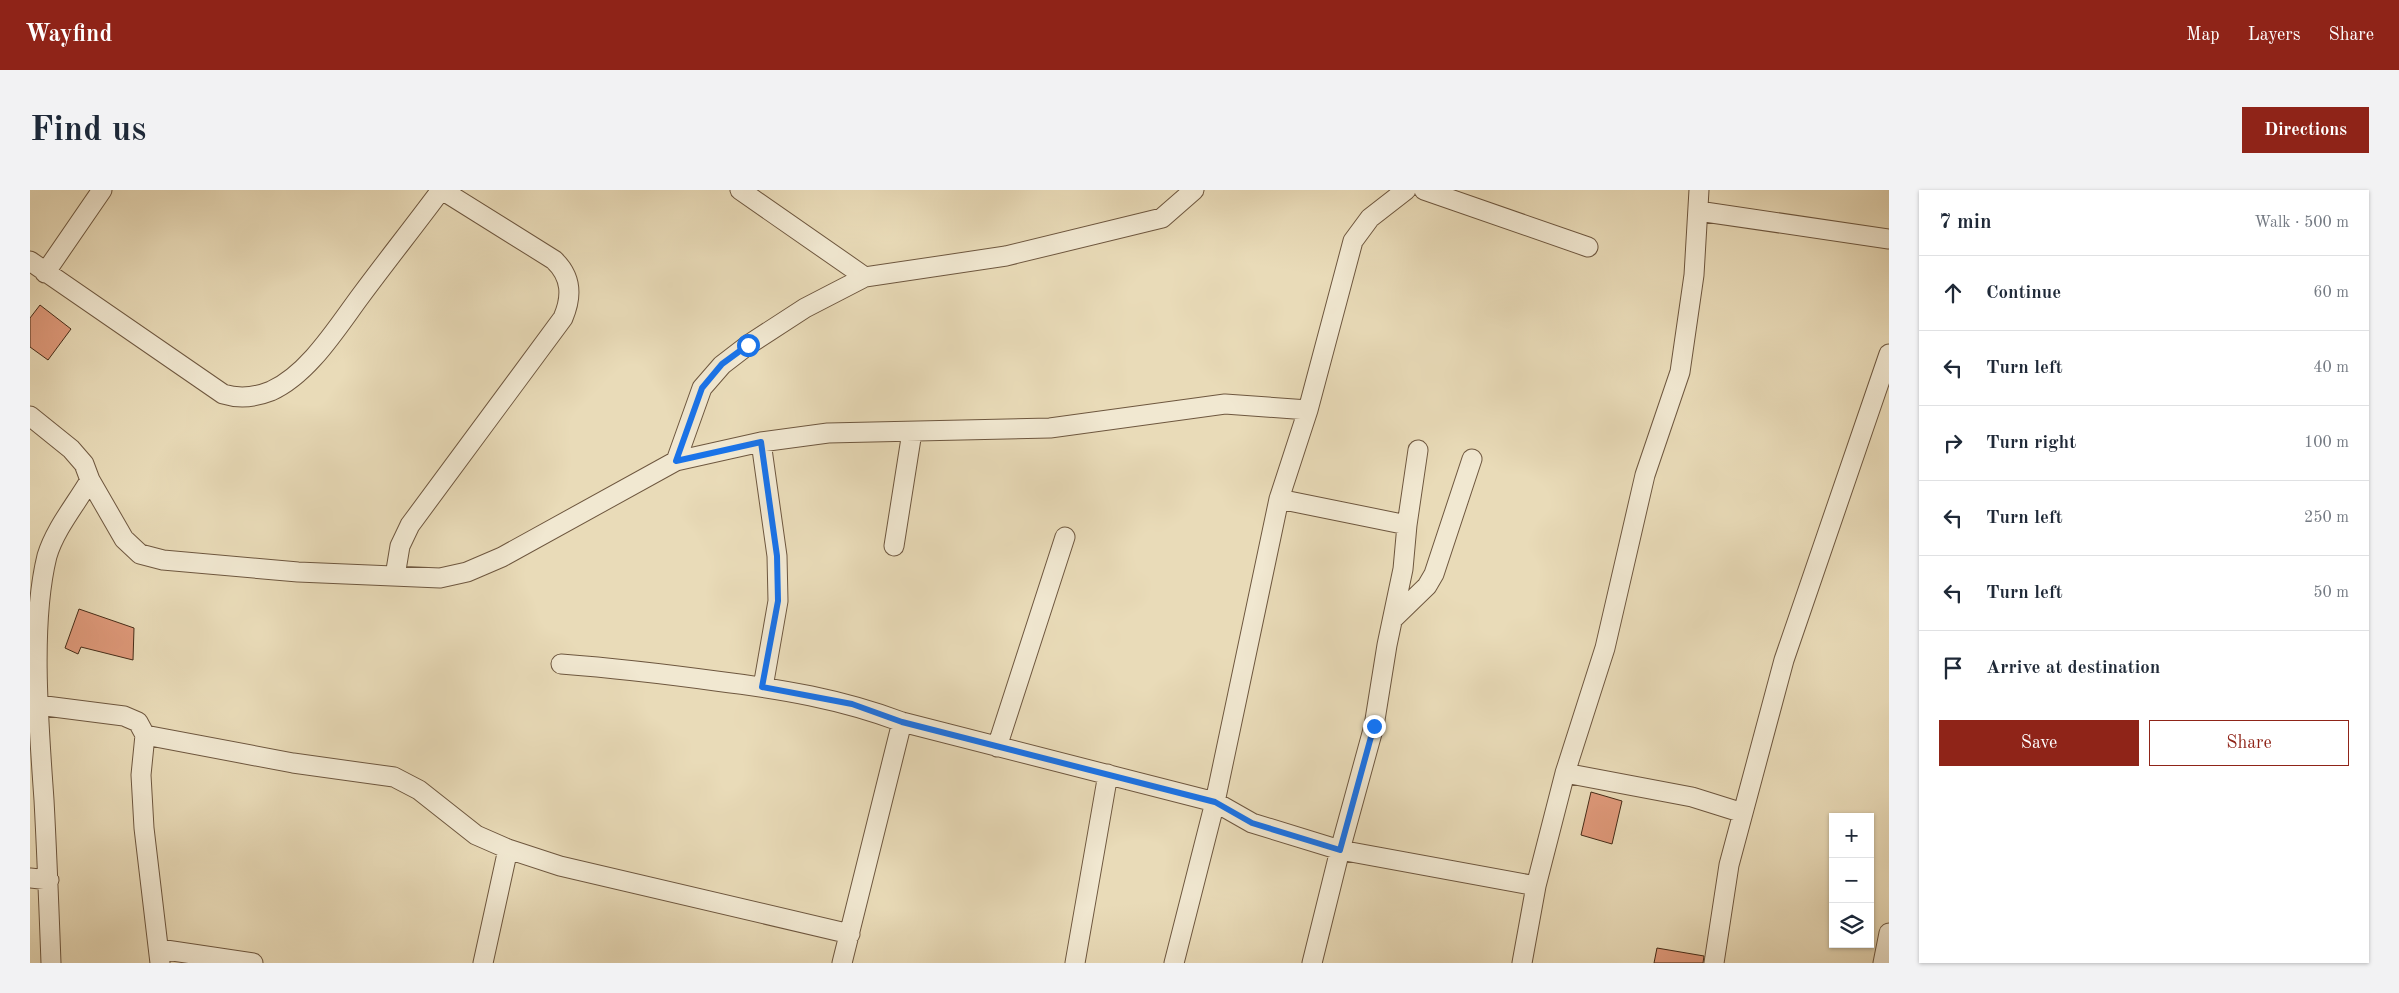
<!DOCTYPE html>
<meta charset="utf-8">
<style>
:root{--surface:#fff;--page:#f2f2f3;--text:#1f2937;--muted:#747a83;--line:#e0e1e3;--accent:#8f2418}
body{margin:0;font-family:"Old Standard TT",serif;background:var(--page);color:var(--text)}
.controls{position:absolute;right:15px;bottom:15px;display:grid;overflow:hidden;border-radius:0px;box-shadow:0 1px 4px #0004}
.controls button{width:45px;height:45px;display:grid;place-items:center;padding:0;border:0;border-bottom:1px solid var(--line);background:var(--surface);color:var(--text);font:25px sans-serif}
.stop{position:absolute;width:15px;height:15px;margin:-11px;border:4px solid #1a73e8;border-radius:50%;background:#fff}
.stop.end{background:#1a73e8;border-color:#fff;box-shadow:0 1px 5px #0008}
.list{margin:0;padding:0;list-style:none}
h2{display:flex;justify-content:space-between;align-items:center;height:65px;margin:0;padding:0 20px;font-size:21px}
h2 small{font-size:16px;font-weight:400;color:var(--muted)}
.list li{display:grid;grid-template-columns:32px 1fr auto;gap:15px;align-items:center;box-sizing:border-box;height:75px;padding:0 20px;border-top:1px solid var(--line)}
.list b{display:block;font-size:19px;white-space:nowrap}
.list em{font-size:16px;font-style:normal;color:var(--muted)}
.actions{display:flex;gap:10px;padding:15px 20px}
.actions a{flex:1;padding:11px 0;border:1px solid var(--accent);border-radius:0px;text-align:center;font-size:18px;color:var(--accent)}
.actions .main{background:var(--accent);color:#fff}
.icon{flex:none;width:28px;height:28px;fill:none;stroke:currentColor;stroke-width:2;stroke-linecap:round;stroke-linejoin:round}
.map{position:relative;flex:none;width:1859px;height:773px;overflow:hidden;border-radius:0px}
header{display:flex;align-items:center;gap:30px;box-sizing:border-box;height:70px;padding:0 25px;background:var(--accent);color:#fff}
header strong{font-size:24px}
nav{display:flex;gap:28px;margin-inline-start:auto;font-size:18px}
.intro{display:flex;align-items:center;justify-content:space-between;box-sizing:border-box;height:120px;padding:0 30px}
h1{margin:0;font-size:35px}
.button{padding:12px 22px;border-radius:0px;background:var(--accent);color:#fff;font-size:18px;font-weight:700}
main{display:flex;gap:30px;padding:0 30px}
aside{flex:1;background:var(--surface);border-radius:0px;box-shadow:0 1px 4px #0004}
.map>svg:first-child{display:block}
</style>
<header>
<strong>Wayfind</strong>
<nav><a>Map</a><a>Layers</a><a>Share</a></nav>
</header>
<div class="intro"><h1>Find us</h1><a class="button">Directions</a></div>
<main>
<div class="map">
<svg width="1859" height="773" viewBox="0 0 1859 773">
<rect width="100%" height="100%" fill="#e9dbb8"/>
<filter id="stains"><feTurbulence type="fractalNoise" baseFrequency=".004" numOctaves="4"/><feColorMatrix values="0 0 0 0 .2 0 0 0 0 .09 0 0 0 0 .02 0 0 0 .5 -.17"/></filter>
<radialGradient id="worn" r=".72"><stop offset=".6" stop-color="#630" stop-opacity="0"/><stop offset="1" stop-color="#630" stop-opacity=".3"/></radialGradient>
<path fill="#df997a" stroke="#452b17" d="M10 115 41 139 18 170 0 157V128Z
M49 419 104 438 103 470 51 457 48 464 35 458Z
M1561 602 1592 611 1582 654 1551 645Z
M1627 758 1674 766 1673 773H1624Z"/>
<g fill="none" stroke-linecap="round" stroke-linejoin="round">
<defs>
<path id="street" d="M710 0 835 87
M1394 0 1558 57
M1668 21 1859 49
M0 71 193 204C209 209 226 207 241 201 279 184 308 136 332 104 358 69 385 35 411 0
M15 83 72 0
M0 226 41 259 54 274 60 290 94 349 110 364 133 370 268 382 410 388 437 382 472 367 646 271 731 252 798 243 1020 238 1195 214 1278 220
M731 252 747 366 748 411 733 497
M646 271 672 198 692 175 718 155 775 118 835 87 976 66 1132 28 1164 0
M1249 309 1377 335
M864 356 882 242
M365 386 370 356 380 335 533 128C542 107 542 87 524 70L412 0
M1363 429 1397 396 1404 384 1442 269
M531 474C583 478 635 484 686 491 751 499 811 509 872 532L1185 612 1222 633 1310 660 1506 696
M8 515 94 526 108 532 115 545 263 573 364 587 389 600 446 645 478 659 530 676 820 744
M115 545 111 585 114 638 130 773
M967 557 1035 347
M1535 583 1662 607 1713 623
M0 688 19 690
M129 759 223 773
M21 773C19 719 17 665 14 610 9 538 0 435 17 366 25 339 46 314 60 290
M453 773 478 659
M812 773 872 532
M1045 773 1078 584
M1144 773 1185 612 1249 309 1278 220 1323 51 1340 28 1376 0
M1282 773 1310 660 1344 536 1357 455 1373 379 1377 335 1388 260
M1492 773 1506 696 1535 583 1575 458 1615 285 1650 182 1664 85 1669 0
M1684 773 1699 675 1754 470 1859 164
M1853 773 1859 743"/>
</defs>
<use href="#street" stroke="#6e573f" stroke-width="21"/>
<use href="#street" stroke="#f1e8d1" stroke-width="19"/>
</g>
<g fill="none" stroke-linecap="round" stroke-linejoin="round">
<path stroke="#1a73e8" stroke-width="6" d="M718 155 692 174 672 198 646 271 731 252 747 366 748 411 732 497 822 514 872 532 1185 612 1222 633 1310 660 1344 536"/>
</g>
<rect width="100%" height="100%" filter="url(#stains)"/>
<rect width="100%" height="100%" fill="url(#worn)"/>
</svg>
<div class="controls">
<button>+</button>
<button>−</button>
<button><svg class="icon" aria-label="layers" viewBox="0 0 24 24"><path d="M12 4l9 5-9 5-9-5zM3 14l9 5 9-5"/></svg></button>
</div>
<div class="stop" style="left:718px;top:155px"></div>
<div class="stop end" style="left:1344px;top:536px"></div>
</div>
<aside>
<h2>7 min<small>Walk · 500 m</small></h2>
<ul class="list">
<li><svg class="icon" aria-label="ahead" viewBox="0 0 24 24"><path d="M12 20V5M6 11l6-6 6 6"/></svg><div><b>Continue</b></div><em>60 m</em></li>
<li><svg class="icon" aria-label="left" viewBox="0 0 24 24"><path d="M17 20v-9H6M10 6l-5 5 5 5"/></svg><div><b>Turn left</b></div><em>40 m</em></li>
<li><svg class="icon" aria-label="right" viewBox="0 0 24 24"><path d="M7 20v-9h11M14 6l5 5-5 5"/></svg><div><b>Turn right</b></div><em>100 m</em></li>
<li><svg class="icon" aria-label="left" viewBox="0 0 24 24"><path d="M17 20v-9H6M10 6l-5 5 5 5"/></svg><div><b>Turn left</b></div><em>250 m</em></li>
<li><svg class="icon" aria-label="left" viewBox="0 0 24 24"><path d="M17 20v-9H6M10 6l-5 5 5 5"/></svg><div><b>Turn left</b></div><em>50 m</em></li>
<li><svg class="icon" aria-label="arrive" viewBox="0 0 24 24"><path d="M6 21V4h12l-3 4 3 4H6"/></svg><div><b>Arrive at destination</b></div></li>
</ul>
<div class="actions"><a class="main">Save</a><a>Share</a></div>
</aside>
</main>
